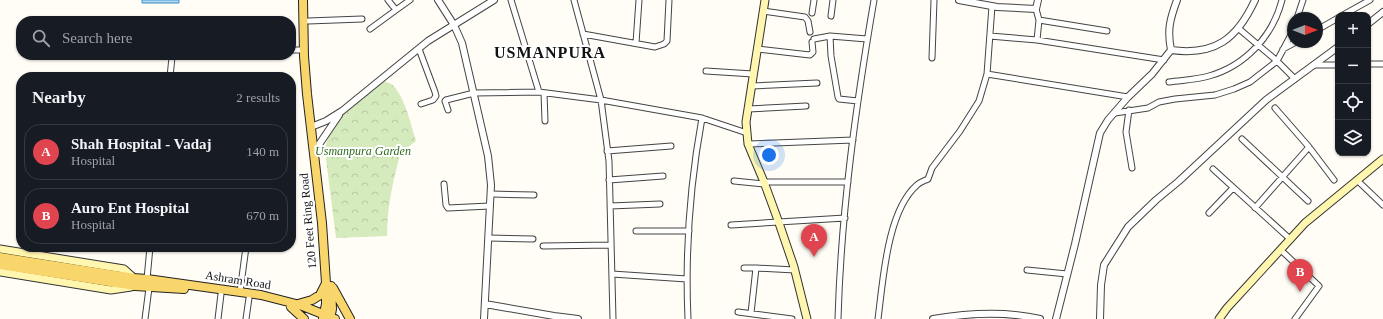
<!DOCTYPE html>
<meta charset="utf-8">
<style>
:root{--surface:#171b24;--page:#20242c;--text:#f1f3f6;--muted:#9ea1a6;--line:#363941;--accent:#7c3aed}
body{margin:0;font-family:"Times New Roman",serif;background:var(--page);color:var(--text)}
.controls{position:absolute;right:12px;top:12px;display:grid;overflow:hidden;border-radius:8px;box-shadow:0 1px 3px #0004}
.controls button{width:36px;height:36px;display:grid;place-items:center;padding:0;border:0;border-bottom:1px solid var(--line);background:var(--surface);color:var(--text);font:20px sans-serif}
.compass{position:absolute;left:1287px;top:12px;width:36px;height:36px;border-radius:50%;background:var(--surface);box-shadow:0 1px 3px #0004;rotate:90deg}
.you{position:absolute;left:769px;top:155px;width:14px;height:14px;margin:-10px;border:3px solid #fff;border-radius:50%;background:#1a73e8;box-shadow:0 0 0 6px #1a73e833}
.badge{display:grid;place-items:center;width:26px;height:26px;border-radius:50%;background:var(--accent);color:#fff;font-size:13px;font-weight:700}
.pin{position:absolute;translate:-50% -33px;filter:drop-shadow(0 1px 2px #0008)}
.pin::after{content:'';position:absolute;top:21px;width:14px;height:12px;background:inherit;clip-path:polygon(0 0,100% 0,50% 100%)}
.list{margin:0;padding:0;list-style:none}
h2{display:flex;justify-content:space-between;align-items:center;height:52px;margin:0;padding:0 16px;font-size:17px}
h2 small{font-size:13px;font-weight:400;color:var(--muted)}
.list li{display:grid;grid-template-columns:26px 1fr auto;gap:12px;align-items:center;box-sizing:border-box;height:56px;margin:0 8px 8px;padding:0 8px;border:1px solid var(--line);border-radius:16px}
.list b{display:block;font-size:15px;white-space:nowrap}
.list p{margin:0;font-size:13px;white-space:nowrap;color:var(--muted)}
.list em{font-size:13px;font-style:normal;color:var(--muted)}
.icon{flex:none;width:22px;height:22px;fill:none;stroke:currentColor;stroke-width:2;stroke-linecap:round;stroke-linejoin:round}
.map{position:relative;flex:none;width:1383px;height:319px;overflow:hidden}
.search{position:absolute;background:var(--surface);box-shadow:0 1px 3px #0004;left:16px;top:16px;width:280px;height:44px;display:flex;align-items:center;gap:10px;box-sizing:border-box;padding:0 14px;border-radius:16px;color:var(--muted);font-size:15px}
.panel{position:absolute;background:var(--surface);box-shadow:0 1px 3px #0004;left:16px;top:72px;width:280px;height:180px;border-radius:16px}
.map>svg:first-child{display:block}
</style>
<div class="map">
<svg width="1383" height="319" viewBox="0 0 1383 319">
<defs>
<pattern id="park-crowns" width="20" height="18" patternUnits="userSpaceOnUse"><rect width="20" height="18" fill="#d5ebbd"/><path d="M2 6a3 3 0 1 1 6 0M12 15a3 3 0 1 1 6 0" fill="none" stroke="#b6c8a1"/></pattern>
<pattern id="water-rules" width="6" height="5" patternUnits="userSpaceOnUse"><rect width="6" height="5" fill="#b9e0f7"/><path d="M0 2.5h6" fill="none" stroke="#9ebfd3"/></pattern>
</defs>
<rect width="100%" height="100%" fill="#fffdf5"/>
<path fill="url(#park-crowns)" d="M383 81C388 82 393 84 396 89 406 102 411 125 416 141L407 148 402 147C394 177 387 205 387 236L336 238 325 151C329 118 361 100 383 81Z"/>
<path fill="url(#water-rules)" stroke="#3f96cf" d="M142 0H179V3H142Z"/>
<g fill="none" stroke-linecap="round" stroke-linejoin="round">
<defs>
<path id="minor" d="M388 0 396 10 410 0
M574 0 601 100 609 161 613 319
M1036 9 1039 20 1037 40
M763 11 805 17 808 21 810 32
M812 13 814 0
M1343 15 1370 0
M831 16 833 0
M1297 18 1303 0
M1039 20 1107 31
M308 21 362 19
M1238 28 1277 61 1295 79
M370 29 396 10
M1317 30 1338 18
M583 34 655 47 664 44 667 41 669 0
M830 36 831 56 838 97 839 99 858 101
M990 36 1037 40 1164 60
M814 39 830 36 867 39
M636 43 639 0
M419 49 435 92 436 96 433 100 421 104
M757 49 810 55 813 52 812 42
M1283 49 1296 42
M291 50H304
M932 58 934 0
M1368 64H1383
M1313 65H1338
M706 71 753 74
M987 74 1128 97
M170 77 172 57 173 55
M1169 82C1182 80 1196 80 1209 76 1245 66 1273 36 1282 0
M751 86 817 83
M539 92 601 100 702 118C690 184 685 252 688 319
M544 93 545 121
M748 109 806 106
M448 110 445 101 446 100 474 93 539 92 511 0
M1129 110 1126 132 1132 168
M1115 113 1148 108 1159 102 1175 99 1215 95 1234 89 1250 82 1277 61 1293 31
M702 118 747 133
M1242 139 1308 201
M748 144 853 140
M1309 147 1334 180
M607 151 671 146
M1213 169 1290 239
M609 180 663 176
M734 181 765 184
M764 182H848
M1360 183 1383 205
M444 184 446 205 448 208 490 206
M491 194 534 195
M610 206 660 204
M1255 208 1309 147 1275 108
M1209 213 1233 188
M731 225 845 218
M636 231H689
M489 238 533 239
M543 246 611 245
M1284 253 1319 286 1295 319
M744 268H756
M1027 270 1067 274
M612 274 687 279
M147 279 150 247
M240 292 246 247
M738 312 792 319
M751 313 756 268 795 270
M145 319 149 288
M218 319 221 294
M246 319 249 298
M838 319C841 212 856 105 874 0
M878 319C883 281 887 211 917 185 920 182 924 181 928 179L932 168 960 131 979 101 987 74 992 6"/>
<path id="tertiary" d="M438 0 454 25 462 43 488 156 491 185 484 319
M959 0 997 7 1036 9 1038 0
M1368 24 1383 12
M1171 50C1215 56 1237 39 1255 0
M311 127 326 121 342 111 428 41 494 0
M313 147 318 146 339 115
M485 304 554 316 578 319
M933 319C969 313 1005 311 1040 319
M1056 319 1075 244 1100 133 1108 120 1128 97 1152 74 1171 50C1167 30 1170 19 1177 0
M1100 319 1101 285 1104 265 1128 227 1156 200 1179 181 1266 100 1338 47"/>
<path id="secondary" d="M765 0 746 122 748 144 764 182 779 223 794 267 807 319
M0 249 124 269 134 278
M0 272 111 290 131 287
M1219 319 1227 308 1305 223 1383 159"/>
<path id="primary" d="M303 0 304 56 307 94 322 223 326 283V304L323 318
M0 257 134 278 147 279 261 295 300 305 335 319
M0 265 135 286 184 289
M333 288 350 319
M298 304 312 300 320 295 325 285
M291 307 304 319
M330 319 332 309 331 286"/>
</defs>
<use href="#minor" stroke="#444" stroke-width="7"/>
<use href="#tertiary" stroke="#444" stroke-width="8"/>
<use href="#secondary" stroke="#333" stroke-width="9"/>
<use href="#primary" stroke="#222" stroke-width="10"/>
<use href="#minor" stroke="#fff" stroke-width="5"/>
<use href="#tertiary" stroke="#fff" stroke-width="6"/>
<use href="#secondary" stroke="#fff6b0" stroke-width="7"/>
<use href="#primary" stroke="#f9d66b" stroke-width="8"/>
</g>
<g text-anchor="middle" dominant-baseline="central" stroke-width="4" stroke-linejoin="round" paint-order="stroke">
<g font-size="12" font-style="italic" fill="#2f6b1f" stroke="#fff">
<text x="363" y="151">Usmanpura Garden</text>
</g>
<g font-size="12" fill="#111" stroke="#fff">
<text transform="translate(308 221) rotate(-95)">120 Feet Ring Road</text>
<text transform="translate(238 280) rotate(9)">Ashram Road</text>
</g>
<g font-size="16" font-weight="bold" letter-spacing="1" fill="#111" stroke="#fff">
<text x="550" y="52">USMANPURA</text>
</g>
</g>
</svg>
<div class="controls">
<button>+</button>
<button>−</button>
<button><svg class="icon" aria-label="locate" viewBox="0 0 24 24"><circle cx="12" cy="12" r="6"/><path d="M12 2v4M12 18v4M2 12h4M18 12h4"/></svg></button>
<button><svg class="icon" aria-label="layers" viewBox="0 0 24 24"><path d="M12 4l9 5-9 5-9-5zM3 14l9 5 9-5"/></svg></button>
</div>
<svg class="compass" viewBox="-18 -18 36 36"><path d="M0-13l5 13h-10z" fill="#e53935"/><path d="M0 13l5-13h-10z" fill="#9ea1a6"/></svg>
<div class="you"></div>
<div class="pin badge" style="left:814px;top:257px;background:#e0444e">A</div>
<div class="pin badge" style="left:1300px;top:292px;background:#e0444e">B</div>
<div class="search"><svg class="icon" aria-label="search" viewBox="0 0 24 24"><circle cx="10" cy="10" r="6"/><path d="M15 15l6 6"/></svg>Search here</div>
<section class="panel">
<h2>Nearby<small>2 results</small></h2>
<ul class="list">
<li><span class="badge" style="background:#e0444e">A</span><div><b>Shah Hospital - Vadaj</b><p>Hospital</p></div><em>140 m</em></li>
<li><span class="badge" style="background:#e0444e">B</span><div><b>Auro Ent Hospital</b><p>Hospital</p></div><em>670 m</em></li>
</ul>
</section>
</div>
